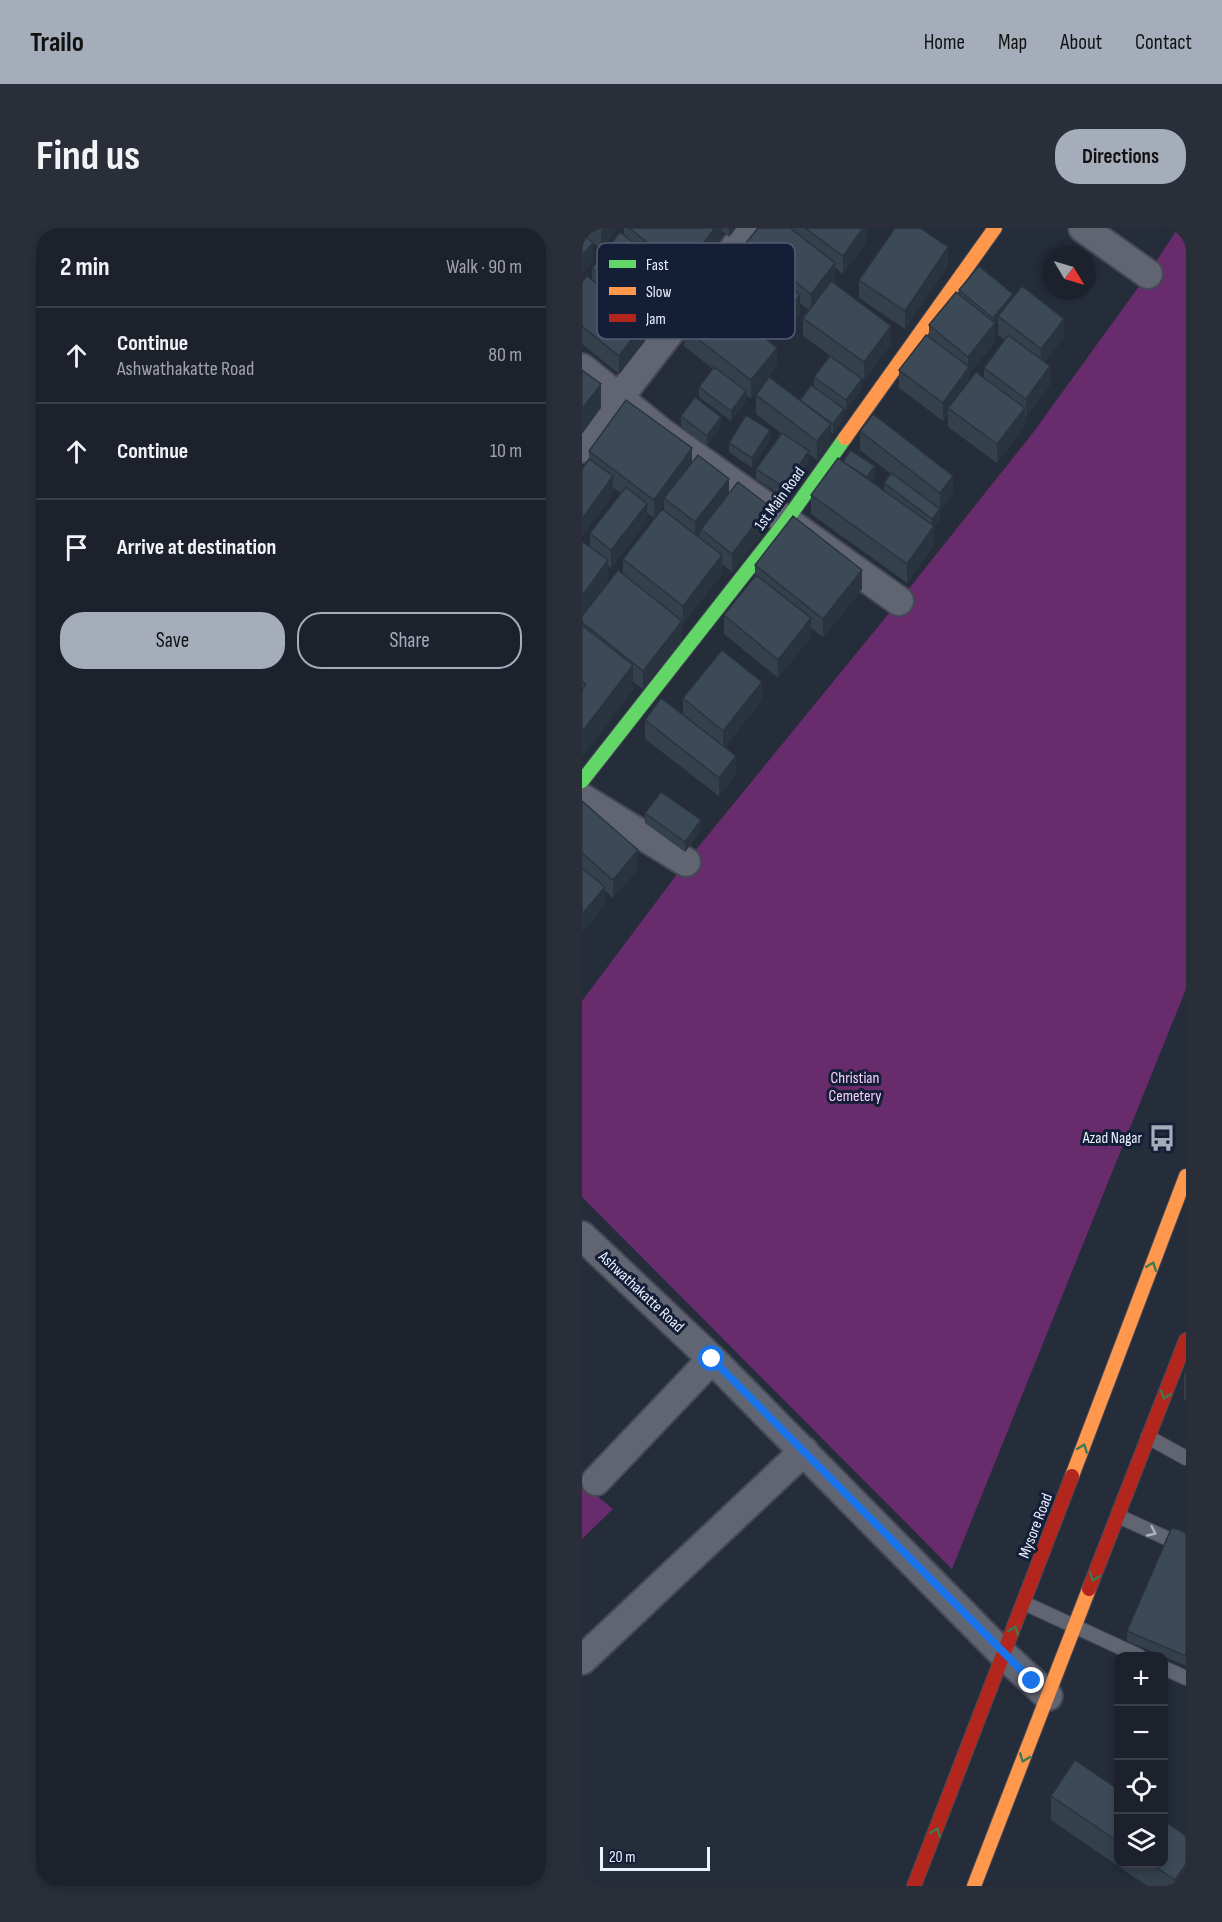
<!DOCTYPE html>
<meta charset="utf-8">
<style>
:root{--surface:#1c212c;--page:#292e38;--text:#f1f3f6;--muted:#a0a3a9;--line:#3a3e48;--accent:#a5acba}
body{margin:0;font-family:"Sofia Sans Condensed",sans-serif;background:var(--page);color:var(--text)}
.controls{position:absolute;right:18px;bottom:18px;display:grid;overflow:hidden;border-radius:12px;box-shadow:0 3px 9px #0003}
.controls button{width:54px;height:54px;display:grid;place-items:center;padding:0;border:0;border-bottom:2px solid var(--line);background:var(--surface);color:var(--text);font:30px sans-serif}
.compass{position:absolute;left:460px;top:18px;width:54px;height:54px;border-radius:50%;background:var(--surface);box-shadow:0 3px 9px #0003;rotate:128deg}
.scale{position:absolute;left:18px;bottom:15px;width:110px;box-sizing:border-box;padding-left:6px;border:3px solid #eaf1ff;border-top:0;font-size:16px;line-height:21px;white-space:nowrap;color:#eaf1ff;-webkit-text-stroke:4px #141e37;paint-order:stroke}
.stop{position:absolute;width:18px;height:18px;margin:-14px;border:4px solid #1a73e8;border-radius:50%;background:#fff}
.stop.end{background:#1a73e8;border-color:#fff;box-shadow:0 2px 6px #0008}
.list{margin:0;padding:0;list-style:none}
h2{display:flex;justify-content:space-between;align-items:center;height:78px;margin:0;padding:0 24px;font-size:26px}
h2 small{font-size:20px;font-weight:400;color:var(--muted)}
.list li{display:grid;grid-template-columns:39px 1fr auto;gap:18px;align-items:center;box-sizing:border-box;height:96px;padding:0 24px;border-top:2px solid var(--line)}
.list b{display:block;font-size:22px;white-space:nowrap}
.list p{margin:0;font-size:20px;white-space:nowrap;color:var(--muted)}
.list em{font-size:20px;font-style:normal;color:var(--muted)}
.actions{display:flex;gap:12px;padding:18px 24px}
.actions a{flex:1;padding:14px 0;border:2px solid var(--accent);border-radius:24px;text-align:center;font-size:21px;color:var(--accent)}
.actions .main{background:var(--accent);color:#111}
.icon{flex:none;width:33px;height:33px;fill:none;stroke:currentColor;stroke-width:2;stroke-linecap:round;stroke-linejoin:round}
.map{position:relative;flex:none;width:604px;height:1658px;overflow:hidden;border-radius:24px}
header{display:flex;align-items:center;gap:36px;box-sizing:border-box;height:84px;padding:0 30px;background:var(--accent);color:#111}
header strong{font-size:28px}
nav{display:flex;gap:33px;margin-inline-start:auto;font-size:21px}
.intro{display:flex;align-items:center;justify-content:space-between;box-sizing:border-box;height:144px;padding:0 36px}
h1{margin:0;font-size:42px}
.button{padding:15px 27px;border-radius:24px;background:var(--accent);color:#111;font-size:21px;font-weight:700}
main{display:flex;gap:36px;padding:0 36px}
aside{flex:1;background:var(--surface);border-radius:24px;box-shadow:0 3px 9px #0003}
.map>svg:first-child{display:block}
</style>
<header>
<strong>Trailo</strong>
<nav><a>Home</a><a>Map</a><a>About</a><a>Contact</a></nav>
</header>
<div class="intro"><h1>Find us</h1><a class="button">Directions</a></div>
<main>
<aside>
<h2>2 min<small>Walk · 90 m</small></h2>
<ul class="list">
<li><svg class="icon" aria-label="ahead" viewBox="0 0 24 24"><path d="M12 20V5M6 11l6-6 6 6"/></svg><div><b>Continue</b><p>Ashwathakatte Road</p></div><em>80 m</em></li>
<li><svg class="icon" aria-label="ahead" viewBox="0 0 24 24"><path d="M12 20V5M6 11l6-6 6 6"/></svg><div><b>Continue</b></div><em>10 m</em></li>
<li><svg class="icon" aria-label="arrive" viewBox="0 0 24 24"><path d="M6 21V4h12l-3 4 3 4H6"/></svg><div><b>Arrive at destination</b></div></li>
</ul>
<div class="actions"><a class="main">Save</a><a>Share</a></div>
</aside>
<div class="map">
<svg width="604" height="1658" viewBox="0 0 604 1658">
<rect width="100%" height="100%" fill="#252c3a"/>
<path fill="#682c6d" d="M596 0H604V761L370 1341 0 969V773L104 634 317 373 450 206 566 46Z
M0 1256 31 1281 0 1311Z"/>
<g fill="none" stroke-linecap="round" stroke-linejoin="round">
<defs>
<path id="lane" d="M566 1209 604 1230
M536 1288 604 1319
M442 1375 557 1428
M582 1440 604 1450"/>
<path id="street" d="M501 0 566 46
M0 140 79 204 317 373
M0 220 36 171 168 0
M0 570 104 634
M0 1008 130 1131 422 1427 466 1468
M14 1253 130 1131
M0 1432 222 1223"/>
<path id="fast" d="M0 553 204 293 263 210"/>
<path id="slow" d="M263 210 413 0
M490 1248 604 948
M392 1658 507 1361"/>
<path id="jam" d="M507 1361 604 1112
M332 1658 490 1248"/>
</defs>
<use href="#lane" stroke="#444955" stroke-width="16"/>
<use href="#street" stroke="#444955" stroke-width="32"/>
<use href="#fast" stroke="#444955" stroke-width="16"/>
<use href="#slow" stroke="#444955" stroke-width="16"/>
<use href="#jam" stroke="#444955" stroke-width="16"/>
<use href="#lane" stroke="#606571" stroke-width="14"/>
<use href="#street" stroke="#606571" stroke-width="28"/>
<use href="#fast" stroke="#63d668" stroke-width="14"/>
<use href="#slow" stroke="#ff974d" stroke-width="14"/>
<use href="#jam" stroke="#b3261e" stroke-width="14"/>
</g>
<path fill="#34404c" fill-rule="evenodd" d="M0 0H35L19 21 11 15V33L0 46Z
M42 0H154L147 9 140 3V10L100 60 96 57V69L67 105 63 101V113L37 146 0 116V54L10 52V40L42 8Z
M176 0H286L284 3V14L261 46 253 40V54L252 55 309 116 282 152 280 151V161L264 182 244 168 262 191 251 206 249 204V215L235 232 227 226V233L202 269 174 251V241L199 205 174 186V167L218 173 232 159V149L268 142 221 108V90L227 82 218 75V85L202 105 146 62V44L164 26V15Z
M366 38 323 101 277 70V52Z
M377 62 431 69 482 109 463 134 468 157 444 189H443V198L415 235 366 199V186L361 193 317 160V142L347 109V97L377 67ZM416 94V107L423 112 402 140V150L387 152V146L413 114V98Z
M102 100 195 138 169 171 164 167V173L149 193 117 169V159L131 141 102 118Z
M99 188 139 199 125 218 99 198Z
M278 203 371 266 358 284V291L352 298V317L325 355 229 286V267L261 234 293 248 289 253 302 263V255L309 246 278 222Z
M188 212 170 240 147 224V215Z
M7 223 110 235 147 266 187 297 150 344 140 336V346L101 396 100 395V412L61 461 51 454V461L0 529V313L8 318V305L39 265 31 260V267L7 231ZM82 276V282L41 331V346L26 355V338L29 340 65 294V285L72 290Z
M173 337 280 361 241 409 229 400V409L196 450 142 406V387L173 348Z
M101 470 180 472 143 519 154 546 137 568 63 511V492L101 486Z
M0 573 56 641 31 670 23 663V677L0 704Z
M63 585 119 602 103 624 63 595Z
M604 1144V1172L602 1171V1147Z
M604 1305V1438L545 1413V1403Z
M537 1562V1635H582L604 1658H565L469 1592V1568Z"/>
<path fill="#2a343e" d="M21 0H35L19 21V3Z
M133 0H140V10L100 60V42Z
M147 0H154L147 9Z
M281 0H286L284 3V14L261 46V28Z
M11 15V33L0 46V27Z
M366 19V38L323 101V83Z
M253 35V54L229 84V66Z
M96 50V69L67 105V86Z
M431 66V76L416 88V94L413 98V114L387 146V158L366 180V186L361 193V175L386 140V129L411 97V90Z
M218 67V85L202 105V87Z
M482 91V109L459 140V121Z
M63 94V113L37 146V128Z
M309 98V116L282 152V134Z
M195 120V138L169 171V152Z
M468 138V157L444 189V171Z
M280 151V161L264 182V172Z
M19 156V180L0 206V181Z
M164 163V173L149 193V183Z
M443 180V198L415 235V216Z
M262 181V191L251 206V196Z
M139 189V199L125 218V208Z
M249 196V215L235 232V213Z
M188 202V212L170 240V230Z
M110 220V239L82 270V276L72 290V272Z
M227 223V233L202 269V259Z
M293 238V248L285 259V249Z
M31 248V267L0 309V291Z
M371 248V266L358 284V291L350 300V291L358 281V265Z
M147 251V270L119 301V305L113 313V294Z
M65 276V294L29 340V322Z
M187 278V297L150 344V326Z
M352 298V317L325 355V336Z
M140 327V346L101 396V378Z
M26 332V357L0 392V368Z
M280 342V361L241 409V391Z
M229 390V409L196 450V432Z
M100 393V412L61 461V443Z
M51 437V461L0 529V504Z
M180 454V472L141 521V503Z
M154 528V546L137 568V550Z
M119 592V602L103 624V614Z
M56 622V641L31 670V652Z
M23 659V677L0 704V686Z
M604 1636V1658H593V1652Z"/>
<path fill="#3c4a58" stroke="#2a343e" stroke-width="1.5" d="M47 0H133L100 42Z
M176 0H208L253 35 229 66 164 15Z
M223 0H281L261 28Z
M313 0H338L366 19 323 83 277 52Z
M38 4 96 50 67 86 10 40Z
M0 6 11 15 0 27Z
M162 23 218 67 202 87 146 44Z
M397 38 431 66 411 90 377 62Z
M5 48 63 94 37 128 0 98V54Z
M249 53 309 98 282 134 221 90Z
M440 58 482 91 459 121 416 88Z
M374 64 413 95 386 129 347 97Z
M128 67 195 120 169 152 102 100Z
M344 107 387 139 361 175 317 142Z
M426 107 468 138 444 171 402 140Z
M248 128 280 151 264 172 232 149Z
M132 139 164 163 149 183 117 159Z
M0 142 19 156 0 181Z
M394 144 443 180 415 216 366 180Z
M187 149 249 196 235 213 174 167Z
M229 157 262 181 251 196 218 172Z
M113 169 139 189 125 208 99 188Z
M44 172 110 220 72 272 7 223Z
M291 186 371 248 358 265 278 203Z
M164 187 188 202 170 230 147 215Z
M200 205 227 223 202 259 174 241Z
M268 222 293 238 285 249 261 234Z
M116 227 147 251 113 294 82 270Z
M256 230 352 298 325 336 229 267Z
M7 231 31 248 0 291V241Z
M309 245 358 281 350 291 302 255Z
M156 254 187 278 150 326 119 301Z
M44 259 65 276 29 322 8 305Z
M80 281 140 327 101 378 41 331Z
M211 288 280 342 241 391 173 337Z
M0 313 26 332 0 368Z
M36 342 100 393 61 443 0 394V388Z
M174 347 229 390 196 432 142 387Z
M0 397 51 437 0 504V462L4 456 0 453Z
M140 422 180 454 141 503 101 470Z
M79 470 154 528 137 550 63 492Z
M79 564 119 592 103 614 63 585Z
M0 573 56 622 31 652 0 625Z
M0 640 23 659 0 686Z
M590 1299 604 1305V1428L545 1403Z
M493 1532 537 1562V1614L469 1568Z
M582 1593 604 1608V1636L593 1652 568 1635H582Z"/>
<defs><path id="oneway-chevron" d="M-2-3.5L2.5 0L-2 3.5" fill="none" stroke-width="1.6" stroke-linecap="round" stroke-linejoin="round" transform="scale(1.5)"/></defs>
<g stroke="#3c7a50">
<use href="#oneway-chevron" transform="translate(570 1038) rotate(-69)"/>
<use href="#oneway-chevron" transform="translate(583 1167) rotate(111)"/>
<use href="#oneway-chevron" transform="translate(501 1220) rotate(-69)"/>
<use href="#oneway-chevron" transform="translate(512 1349) rotate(111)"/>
<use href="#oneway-chevron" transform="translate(432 1402) rotate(-69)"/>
<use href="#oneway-chevron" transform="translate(442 1530) rotate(111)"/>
<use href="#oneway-chevron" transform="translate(354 1604) rotate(-69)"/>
</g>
<use stroke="#acb2bf" href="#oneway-chevron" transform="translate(570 1304) rotate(25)"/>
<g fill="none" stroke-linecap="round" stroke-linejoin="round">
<path stroke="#1a73e8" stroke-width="8" d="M130 1131 450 1453"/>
</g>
<defs>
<symbol id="bus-bare" viewBox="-9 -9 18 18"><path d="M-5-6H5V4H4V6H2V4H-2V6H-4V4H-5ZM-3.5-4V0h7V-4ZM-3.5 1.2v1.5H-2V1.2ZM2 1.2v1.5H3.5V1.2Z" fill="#a5acba" stroke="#141e37" stroke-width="2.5" paint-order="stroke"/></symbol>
</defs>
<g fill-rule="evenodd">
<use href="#bus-bare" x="561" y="891" width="38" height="38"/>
</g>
<g text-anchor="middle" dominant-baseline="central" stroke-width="6" stroke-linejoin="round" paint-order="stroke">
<g font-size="16" fill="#eaf1ff" stroke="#141e37">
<text transform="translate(198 271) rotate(-54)">1st Main Road</text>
<text transform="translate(59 1064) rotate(43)">Ashwathakatte Road</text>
<text transform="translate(454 1298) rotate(-69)">Mysore Road</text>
</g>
<g font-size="16" fill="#fcd2fc" stroke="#141e37">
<text x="273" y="850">Christian<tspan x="273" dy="18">Cemetery</tspan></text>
</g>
<g font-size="16" fill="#eaf1ff" stroke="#141e37" text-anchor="end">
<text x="560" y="910">Azad Nagar</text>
</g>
</g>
<rect x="15" y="15" width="198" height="96" rx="9" fill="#141e37" stroke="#545d73" stroke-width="1.5"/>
<rect x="27" y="32" width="27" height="8" fill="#63d668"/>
<rect x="27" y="59" width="27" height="8" fill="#ff974d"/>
<rect x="27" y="86" width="27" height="8" fill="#b3261e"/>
<g font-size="16" fill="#eaf1ff">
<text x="64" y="42">Fast</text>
<text x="64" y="69">Slow</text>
<text x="64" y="96">Jam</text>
</g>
</svg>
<div class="controls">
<button>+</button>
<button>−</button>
<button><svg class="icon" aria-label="locate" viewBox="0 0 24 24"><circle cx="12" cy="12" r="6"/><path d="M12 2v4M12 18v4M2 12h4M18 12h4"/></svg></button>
<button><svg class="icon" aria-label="layers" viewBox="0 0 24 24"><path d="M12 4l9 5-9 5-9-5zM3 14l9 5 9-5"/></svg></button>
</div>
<svg class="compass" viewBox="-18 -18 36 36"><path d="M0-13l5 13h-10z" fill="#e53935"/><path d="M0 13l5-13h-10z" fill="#a0a3a9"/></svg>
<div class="scale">20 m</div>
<div class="stop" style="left:130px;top:1131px"></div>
<div class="stop end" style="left:450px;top:1453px"></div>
</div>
</main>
